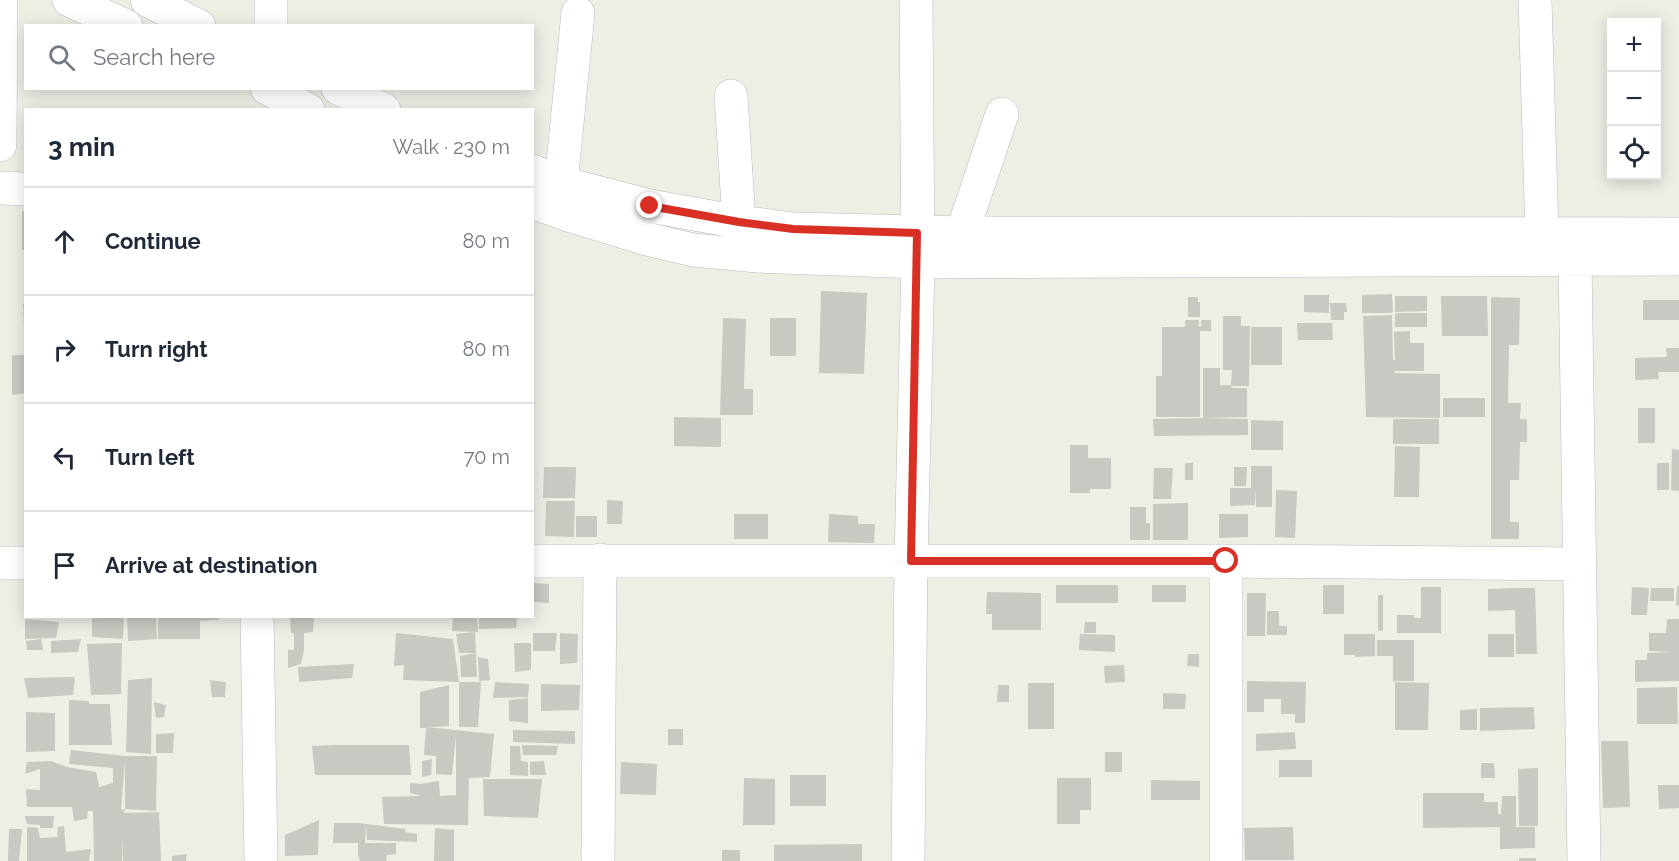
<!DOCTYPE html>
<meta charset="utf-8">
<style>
:root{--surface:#fff;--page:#f2f2f3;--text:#1f2937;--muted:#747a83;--line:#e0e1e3}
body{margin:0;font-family:Raleway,sans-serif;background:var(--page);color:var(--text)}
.controls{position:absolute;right:18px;top:18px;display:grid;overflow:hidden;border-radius:0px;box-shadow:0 3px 15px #0003}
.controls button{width:54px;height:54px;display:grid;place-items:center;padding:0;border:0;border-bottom:2px solid var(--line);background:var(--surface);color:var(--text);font:30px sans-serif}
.stop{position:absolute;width:18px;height:18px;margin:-14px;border:4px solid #d93025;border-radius:50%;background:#fff}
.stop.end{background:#d93025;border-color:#fff;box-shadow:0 2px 6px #0008}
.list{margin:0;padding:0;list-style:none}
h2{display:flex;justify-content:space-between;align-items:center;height:78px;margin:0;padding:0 24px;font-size:26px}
h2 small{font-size:20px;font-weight:400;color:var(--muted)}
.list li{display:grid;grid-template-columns:39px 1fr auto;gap:18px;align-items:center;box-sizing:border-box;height:108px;padding:0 24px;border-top:2px solid var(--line)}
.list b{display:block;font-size:22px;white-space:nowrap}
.list em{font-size:20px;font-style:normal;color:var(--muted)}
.icon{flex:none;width:33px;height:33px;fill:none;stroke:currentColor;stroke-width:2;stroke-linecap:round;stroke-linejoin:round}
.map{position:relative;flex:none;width:1679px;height:861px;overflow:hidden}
.search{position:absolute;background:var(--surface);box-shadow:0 3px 15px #0003;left:24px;top:24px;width:510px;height:66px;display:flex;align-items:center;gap:15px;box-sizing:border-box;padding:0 21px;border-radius:0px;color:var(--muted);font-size:22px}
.panel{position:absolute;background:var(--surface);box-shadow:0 3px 15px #0003;left:24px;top:108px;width:510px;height:510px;border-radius:0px}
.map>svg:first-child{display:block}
</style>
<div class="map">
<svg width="1679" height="861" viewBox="0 0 1679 861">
<rect width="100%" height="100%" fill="#eeeee5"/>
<path fill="#cac8c2" d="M22 211H26V249L22 250Z
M821 291 867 293 864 374 819 373Z
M1392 294 1393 312 1391 313H1362V295Z
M1304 295H1329V313L1304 312Z
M1395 296H1427V311L1395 312Z
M1441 296H1487L1488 336H1442Z
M1188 297H1198V302H1200V317H1188Z
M1491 297 1520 298 1519 345H1509L1508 403H1521L1520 419H1527V442H1520L1519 480H1510V522H1519V539H1491Z
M1643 300H1679V320H1643Z
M1330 303H1346L1347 312H1344V320H1331Z
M23 304H26V325H24Z
M1395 313H1427V327H1395Z
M1392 315 1393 360H1395L1394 332 1410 331V343H1424V371H1394V373L1440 374V418L1366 417 1363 316Z
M1223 316H1241V326H1250L1249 386H1231L1232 370H1223Z
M723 318 746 319 744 389H753V415H720Z
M770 318H796V356H770Z
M1185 320H1199V327H1201V320H1211V331H1200V417H1156V376H1162V327H1185Z
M1297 323H1332L1333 340H1298Z
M1251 327H1282V365H1251Z
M1666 348H1679V372H1658L1659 379 1635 380V358L1667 357Z
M12 355H26V393L12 395Z
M1203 368H1220V385H1230L1233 388H1247V417L1203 418Z
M1443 398H1485V417H1443Z
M1638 408H1655V443H1638Z
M674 417 721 418V447L674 446Z
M1202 418 1248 419V435L1154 436 1153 419Z
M1393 419H1439V444H1393Z
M1251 420 1283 421V450H1251Z
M1070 445H1088V458H1111V489H1090V493H1070Z
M1395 446 1420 447 1419 497H1394Z
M1672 449 1679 450V491L1671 490Z
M1185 463H1193V480H1185Z
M1657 463H1669V490H1657Z
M1251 466H1272V507H1256V487L1255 505 1230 506V488H1251Z
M544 467H576L575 498H543Z
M1234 467H1247L1246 486H1234Z
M1154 468H1173L1171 499H1153Z
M1276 490 1297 491 1295 538 1275 537Z
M607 500 623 501 622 524H607Z
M546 501H575L574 537 545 536Z
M1188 503V540H1153V504Z
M1130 507H1146V523H1150V540H1130Z
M734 514H768V539H734Z
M829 514 858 516V524H875L874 543 828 542Z
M1219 514H1248V537L1219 538Z
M576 516H597V537H576Z
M532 583 549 584V603L534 602Z
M1056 585H1118V603H1056Z
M1152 585H1186V602H1152Z
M1323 585H1344V614H1323Z
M1677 586H1679V606L1676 605Z
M1421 587H1441V633H1397V615H1414V618H1421Z
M1632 587 1649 588 1647 615H1631Z
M1515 588H1535L1537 654H1516L1515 610 1488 611V589Z
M1651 588H1674V601H1650Z
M987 592 1041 593V630H992V614H986Z
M1247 593H1266L1265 636H1247Z
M1378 595H1383V631H1378Z
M1267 611H1279V626H1287V635H1267Z
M92 616H124L123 639 92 637Z
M127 616H156L157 639 128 641Z
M158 616H218V620L200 621V639H158Z
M290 616H314L313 632 304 633V650L301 664 288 668V650H294V633H291Z
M453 616H477L478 632 452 631Z
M479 616H517L516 628 479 629Z
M25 619 59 622 56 638 25 639Z
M1667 619H1679V681L1635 682V660H1647V653L1673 652 1649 651V633H1666Z
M1085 622H1096V633H1084Z
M475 632 476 653H459L456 634Z
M396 633 453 639 459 682 403 680 404 665 394 666Z
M533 633H557L555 651H533Z
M560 633 578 634 577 663 560 664Z
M1080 634 1115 635V652L1079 650Z
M1344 634H1375V656L1355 657V655H1344Z
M1488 634H1514V657H1488Z
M41 639 43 650H27L26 641Z
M81 639 78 652 51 653V641Z
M1377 640H1414V681H1393V656H1377Z
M122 643 121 694 91 695 87 644Z
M514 643H531V670L515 672Z
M476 653 477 677H461L460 656Z
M1188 654H1199V667L1187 666Z
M478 657 488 659 490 680 479 681Z
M354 664 352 678 299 682 298 667Z
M1124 665 1125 682 1105 683 1104 666Z
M75 677 73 695 28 698 24 678Z
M152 678 151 754 126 752 128 680Z
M210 680 226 682 225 697H212Z
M1247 681 1306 682 1305 723H1295V714H1281V699H1264V712H1247Z
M459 682H481L478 727H459Z
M495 682 529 684 528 697 493 698Z
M1395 682 1429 683 1428 730H1395Z
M1028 683H1054V729H1028Z
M541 684 580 685 579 710 541 711Z
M449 685V726L420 728V692Z
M998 685H1009V702H997Z
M1677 687 1678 724H1637V688Z
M1163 693 1186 694 1185 709H1163Z
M528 698V723L509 721V700Z
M69 700 89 701V704H110L112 745H69Z
M154 702 166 705 164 717 156 718Z
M1534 707 1535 729 1480 731V708Z
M1477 709V730H1460V710Z
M26 712 55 713V751L26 752Z
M426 727 494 734 490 777 469 778 468 825 384 824 382 797 422 796 410 793V783L420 784 439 781 440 796 456 795V735L452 775 436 774V756L424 755Z
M668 729H683V745H668Z
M513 730 575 731V744L513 742Z
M1295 732 1296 749 1256 751V734Z
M174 733 173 753H156V734Z
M1601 741H1628L1630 807 1603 808Z
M336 745H409L411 775H315L312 746Z
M522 745 558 746 556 755H523Z
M510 746H520L521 761 528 762V776L510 775Z
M71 750 125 756H157L156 811 125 809V762L121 810 125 809 124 813 159 812 161 861H123V838L122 861H94L93 811H88L87 819 74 821 72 807H27L26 789 40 790V769L25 774 27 762 51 761 67 767 96 772 99 787 113 783V768L69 764Z
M1105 752H1122V772H1105Z
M432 759 431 775 422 777V761Z
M1279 760H1312V777H1279Z
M544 761 546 775H530V762Z
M621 762 657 764 656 795 620 794Z
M1481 763H1494L1495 778H1481Z
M1538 768V826H1519L1518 769Z
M790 775H826V806H790Z
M744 778 775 779V825H743Z
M1057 778H1091V810H1080V824H1057Z
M483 779H542L538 818 484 816Z
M1151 780 1200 781V800H1151Z
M1658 785H1679V808L1659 809Z
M1423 793H1484V802H1498V814H1501L1502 796H1516V827H1513H1535V848L1500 849V827L1423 828Z
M25 816H54L53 828H40V825L27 824Z
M319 820 318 855 285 856V835Z
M334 823H358L366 824 365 843H396V854L387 855 386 861H360L358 855V843H333Z
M366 824 406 829 405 832 417 834V842L367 840Z
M64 826 66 852 91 849 89 861H27V827L38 828 40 838 57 837 58 827Z
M1293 827 1294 860H1245L1244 828Z
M435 828 454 830V861H434Z
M9 829H22L19 861H8Z
M862 844V861H774V845Z
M722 850H740V861H722Z
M187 854 186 861H172V856Z
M1519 858H1536V861H1519Z"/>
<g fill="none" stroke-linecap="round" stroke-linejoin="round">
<defs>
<path id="minor" d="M69 0 126 26
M147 0 199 26
M1535 0 1542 234
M271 26V0
M267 88 308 110
M338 88 384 110
M731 96 739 222
M0 145 1 0
M532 171 561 183 650 206 739 222 793 229 962 233 1679 234
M561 183 578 13
M0 188 26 189
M532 202 568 215 647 239 693 250 758 256 918 262 1679 259
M962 233 1002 114
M1575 259 1584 861
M532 561H1226L1579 564
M1226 561V861
M0 563H26
M257 616 261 861
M598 861 600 560
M908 861 911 561 918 262 916 0"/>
</defs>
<use href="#minor" stroke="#b9bbc0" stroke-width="34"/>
<use href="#minor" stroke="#fff" stroke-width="33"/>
</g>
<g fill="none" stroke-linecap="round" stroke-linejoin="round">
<path stroke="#d93025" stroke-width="8" d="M650 206 739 222 793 229 917 233 911 561H1226"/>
</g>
</svg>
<div class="controls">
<button>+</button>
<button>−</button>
<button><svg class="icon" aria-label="locate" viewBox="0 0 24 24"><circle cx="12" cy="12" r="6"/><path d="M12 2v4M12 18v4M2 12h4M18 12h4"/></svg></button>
</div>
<div class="stop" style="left:1226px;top:561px"></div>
<div class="stop end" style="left:650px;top:206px"></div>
<div class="search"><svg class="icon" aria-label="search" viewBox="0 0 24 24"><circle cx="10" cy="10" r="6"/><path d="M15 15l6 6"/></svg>Search here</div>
<section class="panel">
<h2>3 min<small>Walk · 230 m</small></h2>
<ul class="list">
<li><svg class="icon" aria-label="ahead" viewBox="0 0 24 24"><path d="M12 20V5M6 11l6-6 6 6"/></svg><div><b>Continue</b></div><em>80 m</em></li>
<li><svg class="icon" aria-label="right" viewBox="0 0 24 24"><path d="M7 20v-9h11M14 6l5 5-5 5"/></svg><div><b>Turn right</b></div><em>80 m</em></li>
<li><svg class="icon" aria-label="left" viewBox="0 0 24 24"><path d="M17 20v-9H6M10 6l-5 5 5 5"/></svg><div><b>Turn left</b></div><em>70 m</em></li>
<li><svg class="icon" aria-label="arrive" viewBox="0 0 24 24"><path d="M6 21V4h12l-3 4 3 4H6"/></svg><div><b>Arrive at destination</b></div></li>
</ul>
</section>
</div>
